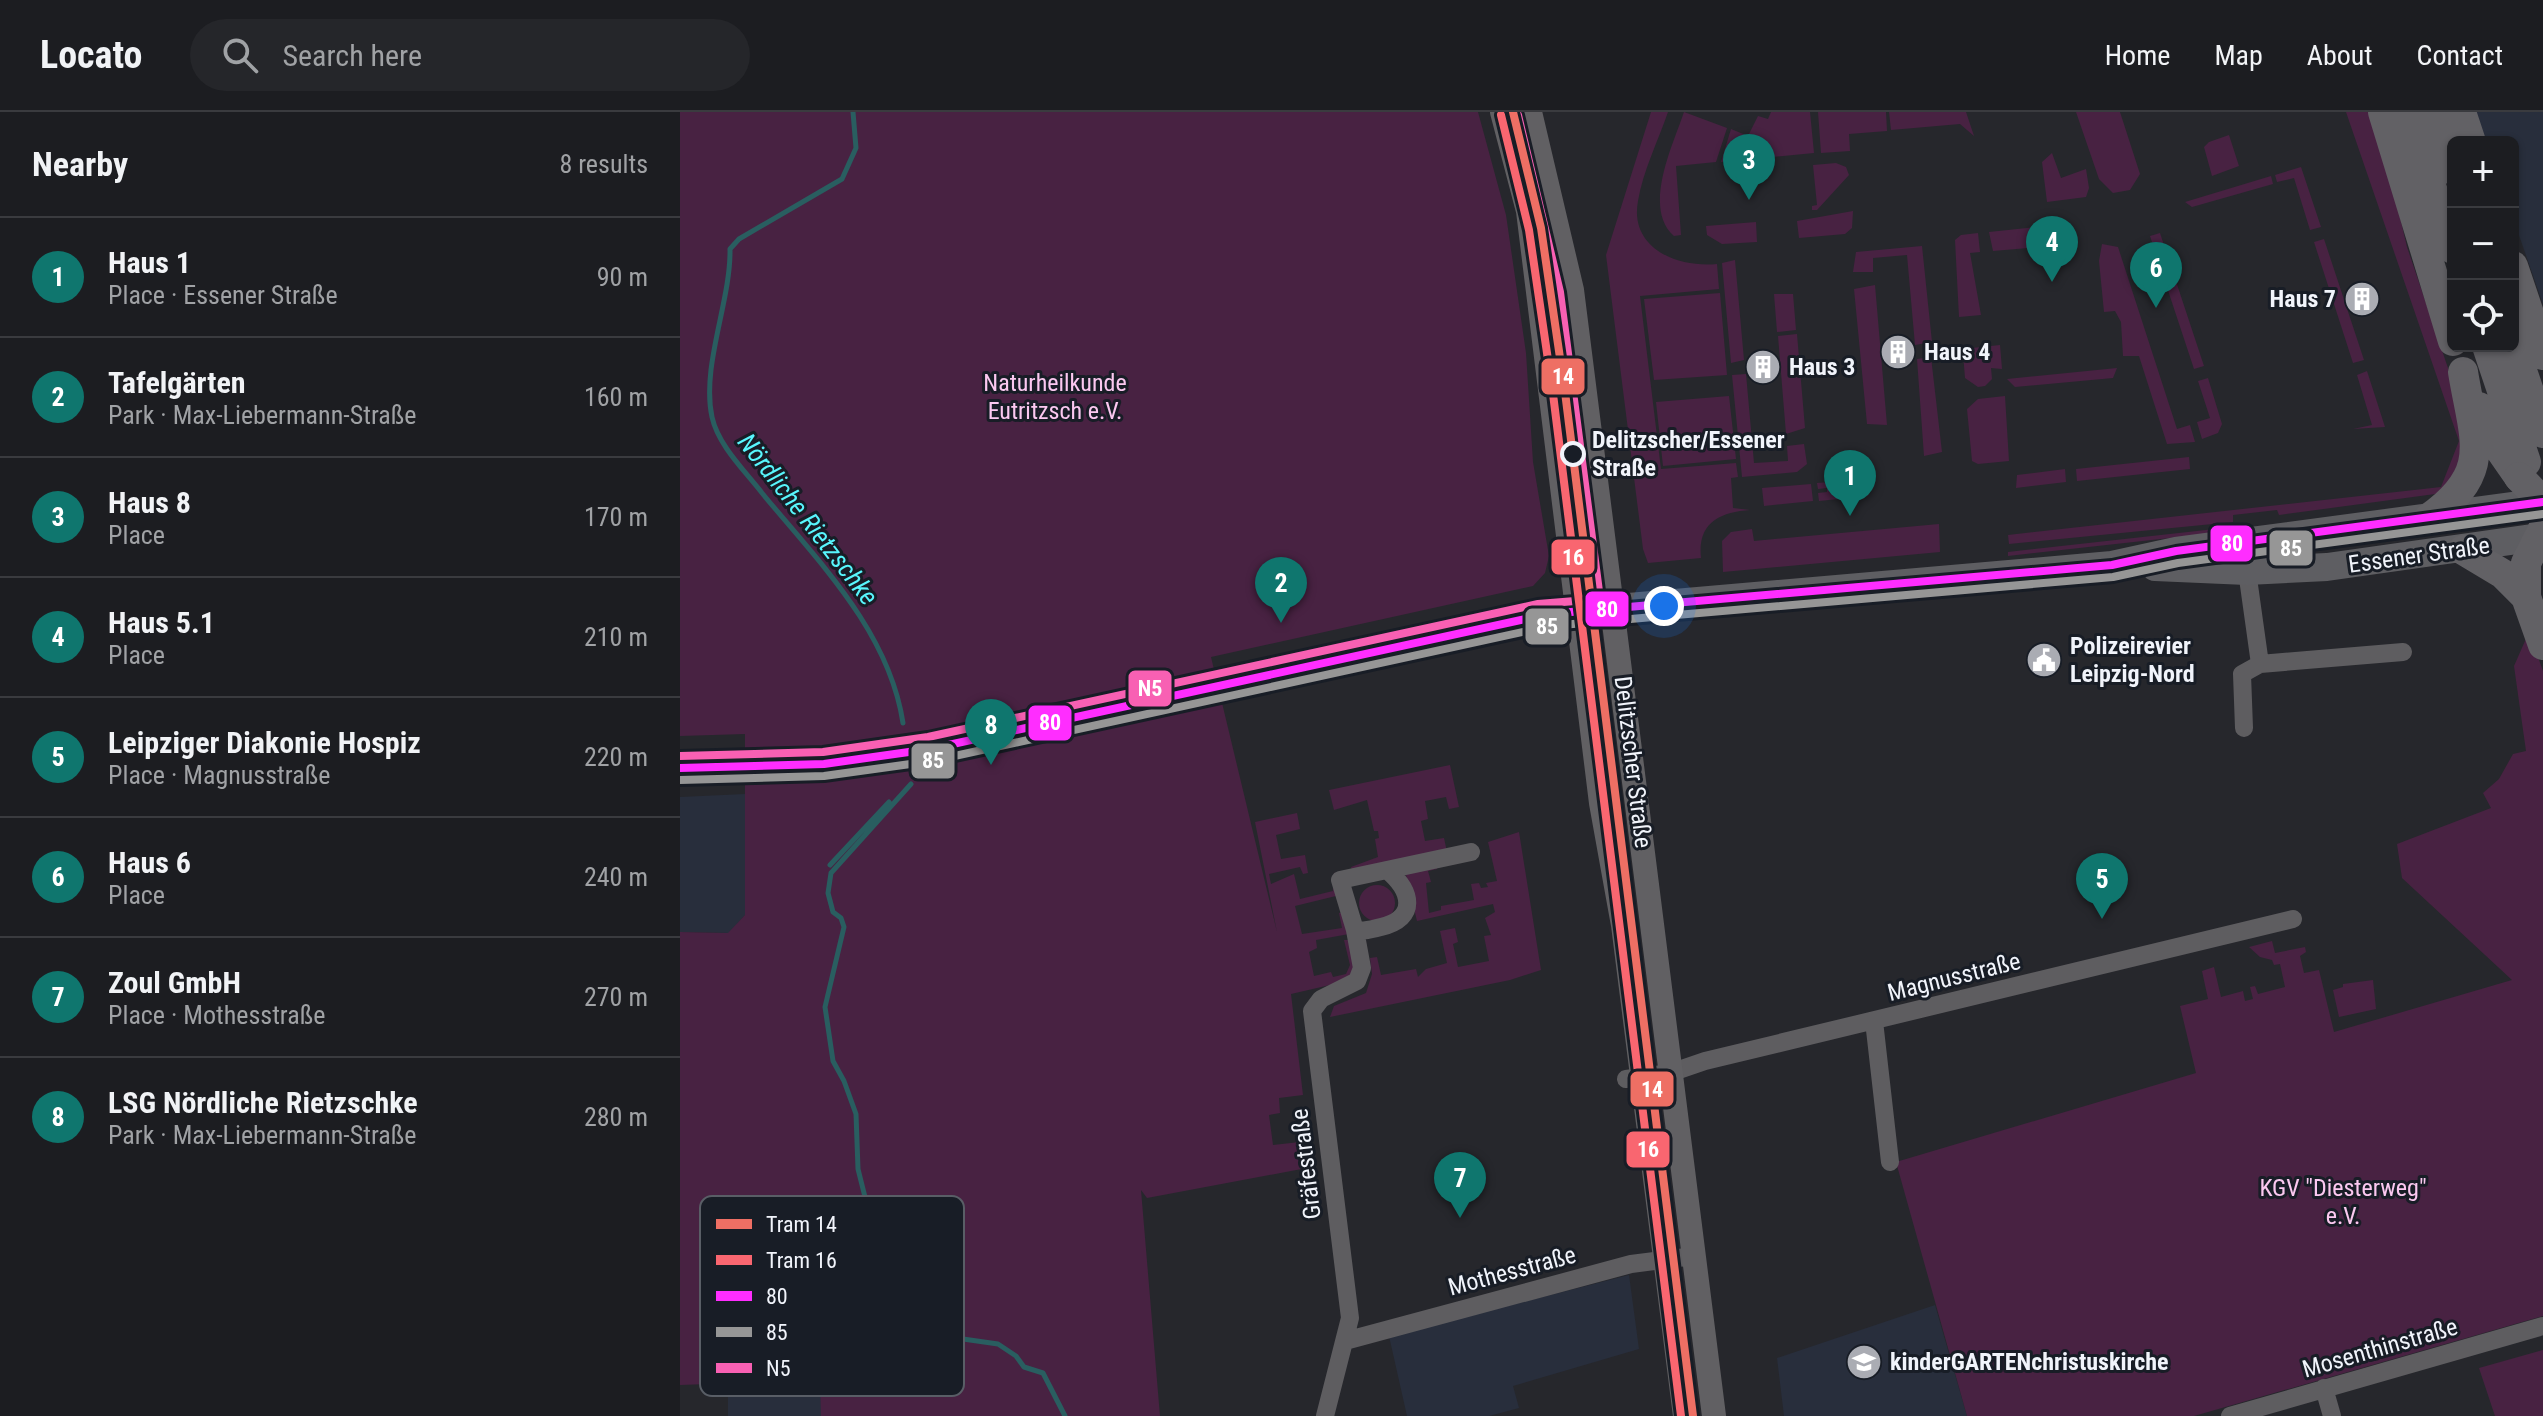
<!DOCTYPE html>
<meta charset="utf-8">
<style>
:root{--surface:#1c1d21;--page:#25262a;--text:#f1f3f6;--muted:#a0a2a5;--line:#3a3b3f;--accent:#0f766e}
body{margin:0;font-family:"Roboto Condensed",sans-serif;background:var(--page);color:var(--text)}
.controls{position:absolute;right:24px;top:24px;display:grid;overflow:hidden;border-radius:12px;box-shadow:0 2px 6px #0004}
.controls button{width:72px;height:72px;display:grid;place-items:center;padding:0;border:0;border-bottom:2px solid var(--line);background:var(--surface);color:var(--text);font:40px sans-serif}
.you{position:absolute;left:984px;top:494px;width:28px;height:28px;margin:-20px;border:6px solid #fff;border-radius:50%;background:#1a73e8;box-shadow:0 0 0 12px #1a73e833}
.badge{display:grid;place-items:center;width:52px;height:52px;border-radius:50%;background:var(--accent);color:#fff;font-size:26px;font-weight:700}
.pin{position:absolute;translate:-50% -66px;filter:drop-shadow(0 2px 4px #0008)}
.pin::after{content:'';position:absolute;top:42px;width:28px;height:24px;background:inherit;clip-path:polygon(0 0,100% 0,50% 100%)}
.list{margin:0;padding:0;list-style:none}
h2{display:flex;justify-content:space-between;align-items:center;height:104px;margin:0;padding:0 32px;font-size:34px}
h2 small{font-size:26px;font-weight:400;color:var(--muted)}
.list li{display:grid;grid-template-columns:52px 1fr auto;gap:24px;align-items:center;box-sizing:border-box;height:120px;padding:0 32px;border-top:2px solid var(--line)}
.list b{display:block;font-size:30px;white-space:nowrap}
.list p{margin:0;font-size:26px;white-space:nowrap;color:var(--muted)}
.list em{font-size:26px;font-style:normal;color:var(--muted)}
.icon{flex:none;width:44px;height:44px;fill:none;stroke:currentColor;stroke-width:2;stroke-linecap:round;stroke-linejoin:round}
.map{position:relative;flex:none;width:1863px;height:1304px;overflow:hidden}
header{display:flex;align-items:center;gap:48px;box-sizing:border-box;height:112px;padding:0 40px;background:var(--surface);border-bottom:2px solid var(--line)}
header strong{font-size:38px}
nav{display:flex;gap:44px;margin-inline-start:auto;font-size:28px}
.search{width:560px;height:72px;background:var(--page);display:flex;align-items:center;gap:20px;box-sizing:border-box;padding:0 28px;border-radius:44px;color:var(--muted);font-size:30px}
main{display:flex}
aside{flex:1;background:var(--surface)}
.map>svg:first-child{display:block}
</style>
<header>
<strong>Locato</strong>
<div class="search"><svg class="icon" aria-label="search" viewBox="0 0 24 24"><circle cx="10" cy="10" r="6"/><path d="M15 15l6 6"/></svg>Search here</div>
<nav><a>Home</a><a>Map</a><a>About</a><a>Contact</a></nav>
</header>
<main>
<aside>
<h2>Nearby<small>8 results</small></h2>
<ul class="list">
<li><span class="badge">1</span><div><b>Haus 1</b><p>Place · Essener Straße</p></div><em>90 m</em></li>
<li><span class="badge">2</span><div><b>Tafelgärten</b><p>Park · Max-Liebermann-Straße</p></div><em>160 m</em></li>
<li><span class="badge">3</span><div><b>Haus 8</b><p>Place</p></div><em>170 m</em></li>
<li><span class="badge">4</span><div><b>Haus 5.1</b><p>Place</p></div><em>210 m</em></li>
<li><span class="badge">5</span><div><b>Leipziger Diakonie Hospiz</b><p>Place · Magnusstraße</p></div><em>220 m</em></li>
<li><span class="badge">6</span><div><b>Haus 6</b><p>Place</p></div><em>240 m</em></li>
<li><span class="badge">7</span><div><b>Zoul GmbH</b><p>Place · Mothesstraße</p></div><em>270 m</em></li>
<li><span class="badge">8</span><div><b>LSG Nördliche Rietzschke</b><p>Park · Max-Liebermann-Straße</p></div><em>280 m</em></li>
</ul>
</aside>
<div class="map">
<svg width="1863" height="1304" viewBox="0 0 1863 1304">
<rect width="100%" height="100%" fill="#26272c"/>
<path fill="#282e3c" d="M1796 0H1863V192L1833 106V30H1806Z
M65 682V803L49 821 0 820V685Z
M949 1163 959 1237 833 1274 839 1296 809 1304H727L709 1224Z
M1255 1193 1287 1304H1104L1097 1246Z
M174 1267 180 1304H48V1271Z"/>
<path fill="#482242" d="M0 0H798L826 103 846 241 853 350 869 444 865 461 853 474 531 545 597 820 575 710 617 701 620 717 596 723 601 747 625 743 628 761 623 762 620 755 589 762 591 772 614 762 620 787 653 779 654 760 660 783 615 794 622 822 662 816 659 801 664 800 669 822 636 828 637 836 629 840 634 864 651 860 653 865 666 862 670 853 664 828H670L674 860 663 870 611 882 623 983 599 986 600 1001 589 1003 593 1033 629 1029 632 1055 467 1086 461 1078 480 1304H141L140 1268 0 1273V820L48 821 65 803V622L0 624Z
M971 0H988C978 29 963 59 958 89 949 137 999 156 1037 152L1039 177 960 184 981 357 1056 351 1058 365 1051 366 1053 396 1070 398C1040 400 1017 411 1021 446L968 451 963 437 926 143Z
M1004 0 1047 16 1036 50 996 54 1001 123 994 124C962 96 993 33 1004 0Z
M1091 0H1130L1134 41 1041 50 1051 17 1068 24 1078 4 1088 7Z
M1138 0H1206L1207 19 1169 22 1170 39 1141 41Z
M1209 0H1286L1294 24 1280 12 1211 18Z
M1396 0H1440L1460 62 1450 78 1433 81 1419 67Z
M1666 0H1695L1727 135 1790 321 1770 380 1599 403 1597 398 1553 403V410L1329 432 1328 423 1761 375 1779 329Z
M1549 23 1559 54 1532 64 1524 35 1529 30Z
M1372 41 1381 66 1406 57 1409 76 1406 85 1367 90 1362 50Z
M1156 51 1166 55 1169 63 1137 98H1132V94L1137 93 1133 53Z
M1621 55 1641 115 1630 118 1614 66 1597 70 1595 63Z
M1591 64 1593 72 1512 95 1505 90Z
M1173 99 1172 116 1165 122 1119 126 1117 109Z
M1076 110 1077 130 1042 132 1027 123 1026 114Z
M1383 112 1382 133 1313 139 1309 120Z
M1298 121 1300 140 1290 141 1301 203 1279 205 1275 128 1281 123Z
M1480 121 1524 254 1514 257 1470 124Z
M1644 127 1684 248 1673 251 1634 130Z
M1422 132 1438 135 1497 317 1510 313 1515 330 1487 332 1459 244H1443L1441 210 1435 199 1424 200 1419 149Z
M1242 134 1252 230 1235 233 1227 143 1193 146V160H1173L1176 140Z
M1055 148 1064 248 1051 251 1042 151Z
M1195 173 1207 313 1187 312 1174 177Z
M1040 181 1047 263 974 268 964 187Z
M1094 182H1113L1116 218 1097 220Z
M1117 222 1125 316 1106 322 1098 224Z
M1320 233 1322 257 1311 256 1312 267 1305 274 1298 275 1285 266 1283 241 1292 236Z
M1251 245 1262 340 1244 344 1237 247Z
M1437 256 1433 266 1335 275 1327 267Z
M1687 259 1705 315 1673 317 1692 313 1677 263Z
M1066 262 1074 351 1108 349 1107 334 1124 332 1127 352 1117 360 1062 365 1052 263Z
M1528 266 1542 312 1538 321 1522 327 1517 310 1530 306 1518 269Z
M1049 284 1056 347 983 354 976 290Z
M1325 284 1329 349 1298 352 1292 349 1287 297 1298 287Z
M1509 345 1510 357 1397 369 1396 357Z
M1385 357 1386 370 1336 376 1337 363Z
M1186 367 1188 384 1139 389 1138 381 1147 380V376L1138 377 1137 371Z
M1131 372 1133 389 1084 394 1082 376Z
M1259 412 1260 440 1043 460 1042 429 1051 420 1072 417 1074 429Z
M1553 415V419L1328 444V440Z
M1849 520 1863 559V1204L1514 1304H1287L1216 1050 1516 961 1500 894 1528 887 1522 859 1534 855 1541 885 1563 879 1565 889 1573 887 1570 875 1575 874 1578 882 1605 875 1600 852 1594 853 1592 848 1580 845 1569 835 1592 829 1595 841 1625 835 1626 840 1620 844 1624 861 1639 858 1654 920 1832 868 1722 766 1717 732 1811 696 1803 681 1819 667 1833 642 1846 639 1834 554Z
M770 653 779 695 769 697 766 685 745 689 748 707 741 709 745 729 764 726 767 740 673 761 671 755 698 745 695 727 699 726 698 719H694L687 688 654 698 649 678Z
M839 720 861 858 830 868 650 905 654 894 686 881 692 862 690 846 697 845 701 863 736 857 738 865 746 857 767 851 760 819 775 816 778 830 773 832 778 855 809 849 804 824 811 823 805 806 815 800 813 792 737 809 725 759 757 752V757L748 759 751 770 746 771 749 801 761 798V794L794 788 791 772 799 771 801 776 808 775 806 771 817 769 808 730Z
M679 791a18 18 0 1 1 36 0a18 18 0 1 1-36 0Z
M1693 868 1696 897 1659 905 1653 878 1663 875V872Z
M1863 1238V1304H1815L1799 1256Z"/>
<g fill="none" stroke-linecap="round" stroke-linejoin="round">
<path stroke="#295e60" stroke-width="5" d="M173 0 176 36 162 67 59 127 50 137C51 189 21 254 32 305 38 333 65 359 82 381 138 449 209 519 223 611
M231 672 151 761 148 781 153 800 161 806 164 815 145 895 153 949 164 969 176 1002 178 1057 190 1105 181 1166 206 1208 234 1230 241 1232 276 1226 318 1232 336 1244 344 1255 363 1261 385 1304
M150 753 209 690"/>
<path stroke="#5e5d60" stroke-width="18" d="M1567 459 1580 552 1723 540
M1564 616 1562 562 1580 552
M675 818 660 768 791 740
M1194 909 1210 1050
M946 967 990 961 1025 949 1613 807
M665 1229 951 1152 1014 1144
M1644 1276 1652 1304
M645 1304 670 1206 632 899 641 887 677 869 682 856 675 818C684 820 692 817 701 815 738 806 732 779 707 758
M1550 1304 1863 1214"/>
<path stroke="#616063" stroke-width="24" d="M822 0 848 99 921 691 943 813 1005 1304
M850 0 892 178 1034 1304"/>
<path stroke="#5e5e62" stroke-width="28" d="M1475 455 1567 459 1647 455 1859 425
M0 656 144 652 250 637 868 502 1432 453 1496 439 1848 392"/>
<path stroke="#626165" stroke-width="30" d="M1703 0 1773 229
M1725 0 1773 137
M1753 0 1773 58
M1781 0 1791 30
M1833 154 1863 243
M1833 232 1863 321
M1807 234 1846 350
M1799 295 1816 332 1839 365
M1749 406C1814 360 1794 328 1783 260
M1863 417 1846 451V485L1863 533
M1783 438 1823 462 1846 485"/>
<path stroke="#626165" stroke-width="30" d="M1839 365 1863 390"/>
<defs>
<path id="bus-1" d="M0 656 144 652 250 637 868 502 1432 453 1496 439 1863 390"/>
<path id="bus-2" d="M0 668 144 664 252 649 870 514 1433 465 1498 451 1863 402"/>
<path id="bus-3" d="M0 644 143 640 248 625 858 492 920 487 880 180 838 3"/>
</defs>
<use href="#bus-1" stroke="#181d26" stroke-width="14"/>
<use href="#bus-2" stroke="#181d26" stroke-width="14"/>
<use href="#bus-3" stroke="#181d26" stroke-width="14"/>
<use href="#bus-1" stroke="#ff2dff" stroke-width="8"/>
<use href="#bus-2" stroke="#969696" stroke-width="8"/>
<use href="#bus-3" stroke="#f860b3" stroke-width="8"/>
<defs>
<path id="tram-1" d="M833 0 861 116 885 280 1013 1304"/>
<path id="tram-2" d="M821 3 849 118 873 282 1001 1304"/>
</defs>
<use href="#tram-1" stroke="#181d26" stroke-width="14"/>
<use href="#tram-2" stroke="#181d26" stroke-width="14"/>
<use href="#tram-1" stroke="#ee6f64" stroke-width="8"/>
<use href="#tram-2" stroke="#f96670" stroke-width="8"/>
</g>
<defs>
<symbol id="building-disc" viewBox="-11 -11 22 22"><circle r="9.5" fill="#aaacb3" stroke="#181d26"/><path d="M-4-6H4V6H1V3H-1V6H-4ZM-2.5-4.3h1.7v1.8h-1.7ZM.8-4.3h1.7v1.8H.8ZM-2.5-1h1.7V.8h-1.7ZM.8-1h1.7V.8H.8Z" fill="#fff"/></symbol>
<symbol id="civic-disc" viewBox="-11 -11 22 22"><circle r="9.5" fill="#aaacb3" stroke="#181d26"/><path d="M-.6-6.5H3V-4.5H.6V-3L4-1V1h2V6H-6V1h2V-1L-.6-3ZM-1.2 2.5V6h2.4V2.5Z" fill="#fff"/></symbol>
<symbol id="school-disc" viewBox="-11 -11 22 22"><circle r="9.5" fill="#aaacb3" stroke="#181d26"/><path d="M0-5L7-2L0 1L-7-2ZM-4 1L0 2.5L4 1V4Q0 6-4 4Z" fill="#fff"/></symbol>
</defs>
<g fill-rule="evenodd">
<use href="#building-disc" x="1662" y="167" width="40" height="40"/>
<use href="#building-disc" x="1198" y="220" width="40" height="40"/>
<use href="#building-disc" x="1063" y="235" width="40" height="40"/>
<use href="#civic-disc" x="1344" y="528" width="40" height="40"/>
<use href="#school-disc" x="1164" y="1230" width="40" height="40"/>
</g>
<circle fill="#181d26" stroke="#f1f4fb" stroke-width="4" cx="893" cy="342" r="11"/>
<g text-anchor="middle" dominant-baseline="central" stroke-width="6" stroke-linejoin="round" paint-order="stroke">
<g font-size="24" font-weight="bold" fill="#f1f4fb" stroke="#181d26" text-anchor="start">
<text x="1656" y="187" text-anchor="end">Haus 7</text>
<text x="1244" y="240">Haus 4</text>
<text x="1109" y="255">Haus 3</text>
<text x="1390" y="534">Polizeirevier<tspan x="1390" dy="28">Leipzig-Nord</tspan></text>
<text x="1210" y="1250">kinderGARTENchristuskirche</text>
</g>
<g font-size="24" fill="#fbc8f0" stroke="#181d26">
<text x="375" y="271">Naturheilkunde<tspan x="375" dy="28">Eutritzsch e.V.</tspan></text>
<text x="1663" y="1076">KGV "Diesterweg"<tspan x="1663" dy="28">e.V.</tspan></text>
</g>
<g font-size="24" font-weight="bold" fill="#f1f4fb" stroke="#181d26" text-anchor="start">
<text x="912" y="328">Delitzscher/Essener<tspan x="912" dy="28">Straße</tspan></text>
</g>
<g font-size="24" fill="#f1f4fb" stroke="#181d26">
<text transform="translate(1739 443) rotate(-8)">Essener Straße</text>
<text transform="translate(953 650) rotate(83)">Delitzscher Straße</text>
<text transform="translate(1274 865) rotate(-14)">Magnusstraße</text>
<text transform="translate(626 1052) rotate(-97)">Gräfestraße</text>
<text transform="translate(832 1159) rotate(-15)">Mothesstraße</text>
<text transform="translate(1700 1236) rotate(-16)">Mosenthinstraße</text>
</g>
<g font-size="26" font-style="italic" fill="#58f6fd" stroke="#181d26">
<text transform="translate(128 407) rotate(52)">Nördliche Rietzschke</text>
</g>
</g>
<rect x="20" y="1084" width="264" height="200" rx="12" fill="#181d26" stroke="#595e66" stroke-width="2"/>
<rect x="36" y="1107" width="36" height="10" fill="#ee6f64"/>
<rect x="36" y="1143" width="36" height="10" fill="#f96670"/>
<rect x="36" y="1179" width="36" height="10" fill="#ff2dff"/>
<rect x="36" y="1215" width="36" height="10" fill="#969696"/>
<rect x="36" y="1251" width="36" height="10" fill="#f860b3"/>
<g font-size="22" fill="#f1f4fb">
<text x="86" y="1120">Tram 14</text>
<text x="86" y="1156">Tram 16</text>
<text x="86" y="1192">80</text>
<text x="86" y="1228">85</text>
<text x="86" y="1264">N5</text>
</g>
<g stroke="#181d26" stroke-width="3">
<rect x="860" y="245" width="46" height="39" rx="8" fill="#ee6f64"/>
<rect x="1529" y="412" width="45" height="39" rx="8" fill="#ff2dff"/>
<rect x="1588" y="417" width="46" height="38" rx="8" fill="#969696"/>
<rect x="870" y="426" width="46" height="38" rx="8" fill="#f96670"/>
<rect x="904" y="478" width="46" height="38" rx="8" fill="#ff2dff"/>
<rect x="844" y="495" width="46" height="39" rx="8" fill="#969696"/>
<rect x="447" y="557" width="46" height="39" rx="8" fill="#f860b3"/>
<rect x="347" y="592" width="46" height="38" rx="8" fill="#ff2dff"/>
<rect x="230" y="630" width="46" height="38" rx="8" fill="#969696"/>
<rect x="949" y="958" width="46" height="38" rx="8" fill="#ee6f64"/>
<rect x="945" y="1018" width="46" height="39" rx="8" fill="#f96670"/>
</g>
<g font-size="22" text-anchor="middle" font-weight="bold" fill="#fff">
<text x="883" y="272">14</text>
<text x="1552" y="439">80</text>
<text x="1611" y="444">85</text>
<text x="893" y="453">16</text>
<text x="927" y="505">80</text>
<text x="867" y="522">85</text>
<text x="470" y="584">N5</text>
<text x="370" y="618">80</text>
<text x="253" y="656">85</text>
<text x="972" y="985">14</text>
<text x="968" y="1045">16</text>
</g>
</svg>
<div class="controls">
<button>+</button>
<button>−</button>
<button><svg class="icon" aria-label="locate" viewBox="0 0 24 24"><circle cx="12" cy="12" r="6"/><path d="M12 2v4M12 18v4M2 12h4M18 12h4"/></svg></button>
</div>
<div class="you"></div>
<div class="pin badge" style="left:1170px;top:404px">1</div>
<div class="pin badge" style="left:601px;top:511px">2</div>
<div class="pin badge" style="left:1069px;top:88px">3</div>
<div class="pin badge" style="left:1372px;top:170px">4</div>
<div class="pin badge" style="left:1422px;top:807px">5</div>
<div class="pin badge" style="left:1476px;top:196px">6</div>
<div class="pin badge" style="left:780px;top:1106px">7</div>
<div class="pin badge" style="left:311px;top:653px">8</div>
</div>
</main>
